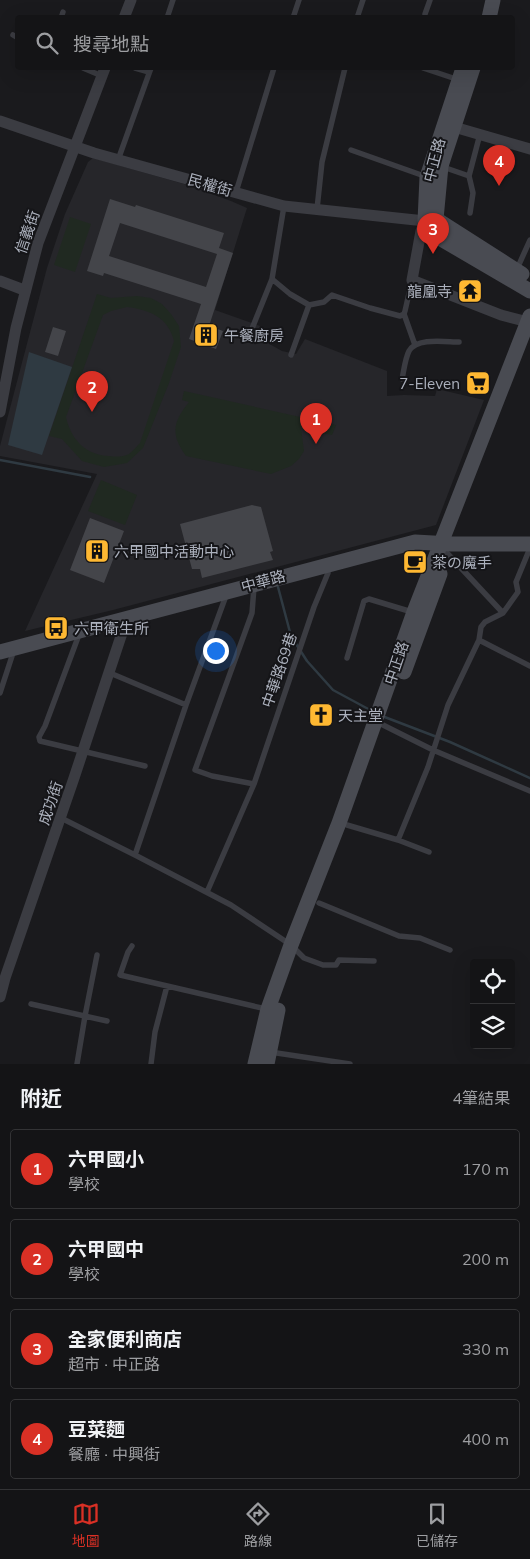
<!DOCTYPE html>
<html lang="zh-TW">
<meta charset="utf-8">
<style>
:root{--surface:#141416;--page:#1d1d1f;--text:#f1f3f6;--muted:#9d9ea1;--line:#333335;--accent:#d93025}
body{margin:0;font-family:Mulish,"Noto Sans TC","Noto Sans JP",sans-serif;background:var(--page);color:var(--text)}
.controls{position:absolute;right:15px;bottom:15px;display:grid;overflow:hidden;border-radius:5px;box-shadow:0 5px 20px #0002}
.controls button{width:45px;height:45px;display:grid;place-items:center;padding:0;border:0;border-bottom:1px solid var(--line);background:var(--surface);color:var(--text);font:25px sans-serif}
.you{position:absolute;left:215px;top:650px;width:18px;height:18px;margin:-12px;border:4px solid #fff;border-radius:50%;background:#1a73e8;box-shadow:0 0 0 8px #1a73e833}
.badge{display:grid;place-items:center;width:32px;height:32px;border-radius:50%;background:var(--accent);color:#fff;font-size:16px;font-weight:700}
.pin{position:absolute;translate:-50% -41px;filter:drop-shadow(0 1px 2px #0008)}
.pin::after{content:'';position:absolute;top:26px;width:18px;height:15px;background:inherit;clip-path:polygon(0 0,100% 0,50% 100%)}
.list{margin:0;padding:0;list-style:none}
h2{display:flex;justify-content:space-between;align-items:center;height:65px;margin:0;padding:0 20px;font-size:21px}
h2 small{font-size:16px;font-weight:400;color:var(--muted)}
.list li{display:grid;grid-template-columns:32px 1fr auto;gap:15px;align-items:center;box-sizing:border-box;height:80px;margin:0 10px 10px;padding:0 10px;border:1px solid var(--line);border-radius:5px}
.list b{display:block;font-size:19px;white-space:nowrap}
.list p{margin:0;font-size:16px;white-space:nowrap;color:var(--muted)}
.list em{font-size:16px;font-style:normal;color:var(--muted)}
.icon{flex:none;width:28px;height:28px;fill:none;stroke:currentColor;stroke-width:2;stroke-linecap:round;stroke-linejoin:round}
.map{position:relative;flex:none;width:530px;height:1064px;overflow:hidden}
.search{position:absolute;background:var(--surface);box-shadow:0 5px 20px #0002;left:15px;right:15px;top:15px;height:55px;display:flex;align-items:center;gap:12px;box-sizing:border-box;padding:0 18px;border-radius:5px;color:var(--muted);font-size:19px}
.sheet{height:425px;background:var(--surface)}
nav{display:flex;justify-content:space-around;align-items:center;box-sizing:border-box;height:70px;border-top:1px solid var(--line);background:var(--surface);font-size:14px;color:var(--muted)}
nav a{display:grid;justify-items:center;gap:2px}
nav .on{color:var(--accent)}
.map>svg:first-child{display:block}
</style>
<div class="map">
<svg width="530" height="1064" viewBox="0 0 530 1064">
<rect width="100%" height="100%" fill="#1a1a1d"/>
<path fill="#26262a" d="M93 158 184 184 231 201 247 208 215 310 260 326 257 337 282 351 296 354 305 339 387 371V396L404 395 435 396 437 389 484 400 436 525 113 610 25 631 97 474 0 456V446L47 268 65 214 88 162Z"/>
<path fill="#202921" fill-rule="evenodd" d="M70 217 91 224 75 272 54 265Z
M97 294 111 298 137 296 151 298 162 304 171 314 179 326 181 347 169 383 143 448 127 463 104 467 82 461 62 439 49 436ZM127 307C150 310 168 317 174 341L140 443C136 447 133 451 129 454 123 457 116 457 109 456 86 455 71 440 66 417L103 315 111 311Z
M184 391 336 425 332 435 301 429 304 451 299 459 291 466 271 474 186 456C170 434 173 422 189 402L182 400Z
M101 480 137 495 125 525 88 511Z"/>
<path fill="#2f3a42" d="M29 352 72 367 42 455 8 445Z"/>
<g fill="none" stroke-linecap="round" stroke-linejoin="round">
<path stroke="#2f3a42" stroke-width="2.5" d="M0 460 90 477
M278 587 291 636 307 661 333 690 372 711
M382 716 450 742 530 778"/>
</g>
<path fill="#44454a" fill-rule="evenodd" d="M110 199 135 207 136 205 224 233 219 248 233 253 209 326 223 331 216 349 189 339 201 304 104 273 103 276 87 271ZM120 223 217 254 206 287 109 256Z
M53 327 66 331 58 356 45 352Z
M252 505 261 507 273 551 270 552 273 560 202 578 200 569H192L180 524Z
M90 518 124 531 104 583 70 570Z"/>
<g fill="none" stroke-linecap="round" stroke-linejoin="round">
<path stroke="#3b3c42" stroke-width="5.5" d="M425 14 430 0
M61 18 63 12
M167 18 173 0
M293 18 299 0
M357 18 363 0
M13 35 18 38
M83 68 102 76
M135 68 149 72
M423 68 459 80
M351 150 427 177
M118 160 151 68
M443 167 469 176
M236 192 274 68
M317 209 322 162 345 68
M470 213 473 193 469 176 480 134
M517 269 530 240
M272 279 290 294 309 305
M309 305 324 302 332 295 370 308 400 316 404 314 405 311 412 280
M404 314 415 345
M249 336 272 279 284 206
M291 355 309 305
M402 379C404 370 405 359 409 351 417 337 446 342 459 342
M447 553 503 613
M80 632 45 726 39 737 40 741 145 766
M479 640 530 666
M347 658 364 601 369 599 412 612
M110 673 186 705
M0 693 14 650
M377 722 433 750 530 791
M254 784 212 776 195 770 252 613 254 587
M61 818 135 855 231 905 291 945 304 958 323 965H336L339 960 374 961
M347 825 398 840 429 852
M398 840 428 767 448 705 479 640 481 627 485 622 503 613 518 592 516 582 530 548
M135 855 186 705 227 593
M207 892 254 784 314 607 328 573 327 567
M319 903 399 936 420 938 450 950
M132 946 128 952 120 975 266 1009
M31 1004 107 1021
M270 1052 350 1064
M77 1064 85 1016 97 955
M151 1064 155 1032 167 986"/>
<path stroke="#3b3c42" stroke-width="11" d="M124 18 131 0
M0 121 94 153 284 206 425 221 432 220
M454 127 530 149
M425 221 421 231 412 280 501 315 528 322
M0 281 24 290
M0 412 16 328 38 243 105 68
M0 997 5 978 74 778 127 618"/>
<path stroke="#494b52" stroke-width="15" d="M489 18 493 0
M463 68 427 177 425 221 436 236 530 291
M473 68 441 166 436 219 522 274
M0 652 415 542 451 544H530
M404 672 440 574
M255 1064 268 1009 291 945 339 823 414 612 530 316
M267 1064 278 1010"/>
</g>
<defs>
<symbol id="temple-square" viewBox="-11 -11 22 22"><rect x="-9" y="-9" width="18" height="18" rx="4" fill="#feb832" stroke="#151518"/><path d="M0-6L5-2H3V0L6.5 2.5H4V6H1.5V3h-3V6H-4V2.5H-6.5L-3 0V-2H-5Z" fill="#111"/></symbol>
<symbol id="building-square" viewBox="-11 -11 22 22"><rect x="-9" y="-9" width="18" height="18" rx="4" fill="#feb832" stroke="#151518"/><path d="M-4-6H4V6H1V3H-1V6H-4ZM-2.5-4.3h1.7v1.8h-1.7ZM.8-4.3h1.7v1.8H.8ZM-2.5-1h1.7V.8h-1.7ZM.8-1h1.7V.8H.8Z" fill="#111"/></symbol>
<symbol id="supermarket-square" viewBox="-11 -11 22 22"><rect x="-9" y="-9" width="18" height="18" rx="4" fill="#feb832" stroke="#151518"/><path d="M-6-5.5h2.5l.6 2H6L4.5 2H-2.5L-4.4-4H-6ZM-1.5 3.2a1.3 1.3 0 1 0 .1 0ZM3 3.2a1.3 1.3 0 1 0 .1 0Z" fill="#111"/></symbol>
<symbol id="cafe-square" viewBox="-11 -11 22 22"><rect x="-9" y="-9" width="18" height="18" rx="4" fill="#feb832" stroke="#151518"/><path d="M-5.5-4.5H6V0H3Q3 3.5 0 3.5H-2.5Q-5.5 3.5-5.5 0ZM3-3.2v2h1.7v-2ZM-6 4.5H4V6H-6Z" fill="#111"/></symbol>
<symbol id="bus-square" viewBox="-11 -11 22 22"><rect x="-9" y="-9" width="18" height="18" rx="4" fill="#feb832" stroke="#151518"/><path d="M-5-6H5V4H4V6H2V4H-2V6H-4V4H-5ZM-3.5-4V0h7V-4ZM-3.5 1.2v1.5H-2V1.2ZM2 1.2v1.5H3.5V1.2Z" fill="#111"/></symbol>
<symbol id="church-square" viewBox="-11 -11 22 22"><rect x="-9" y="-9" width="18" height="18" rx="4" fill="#feb832" stroke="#151518"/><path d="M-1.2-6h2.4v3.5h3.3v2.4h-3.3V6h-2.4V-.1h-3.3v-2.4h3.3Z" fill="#111"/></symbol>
</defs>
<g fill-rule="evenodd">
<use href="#temple-square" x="456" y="277" width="28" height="28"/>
<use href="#building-square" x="192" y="321" width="28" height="28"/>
<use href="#supermarket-square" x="464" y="369" width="28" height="28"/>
<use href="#building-square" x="83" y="537" width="28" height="28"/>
<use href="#cafe-square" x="401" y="548" width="28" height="28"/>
<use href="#bus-square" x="42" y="614" width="28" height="28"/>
<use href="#church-square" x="307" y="701" width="28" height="28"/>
</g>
<g text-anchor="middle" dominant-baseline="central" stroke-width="4" stroke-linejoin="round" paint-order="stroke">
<g font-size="15" fill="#acb1bd" stroke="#151518">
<text transform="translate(434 160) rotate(-75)">中正路</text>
<text transform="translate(210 185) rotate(16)">民權街</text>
<text transform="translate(27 232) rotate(-71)">信義街</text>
<text transform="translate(263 581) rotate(-15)">中華路</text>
<text transform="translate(396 663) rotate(-71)">中正路</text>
<text transform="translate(279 670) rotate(-71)">中華路69巷</text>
<text transform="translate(50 803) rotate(-71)">成功街</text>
</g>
<g font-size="15" fill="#acb1bd" stroke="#151518" text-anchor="start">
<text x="452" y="291" text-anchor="end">龍凰寺</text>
<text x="224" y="335">午餐廚房</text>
<text x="460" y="383" text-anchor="end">7-Eleven</text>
<text x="114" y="551">六甲國中活動中心</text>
<text x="432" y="562">茶の魔手</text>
<text x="74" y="628">六甲衛生所</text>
<text x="338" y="715">天主堂</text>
</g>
</g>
</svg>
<div class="controls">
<button><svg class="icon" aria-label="locate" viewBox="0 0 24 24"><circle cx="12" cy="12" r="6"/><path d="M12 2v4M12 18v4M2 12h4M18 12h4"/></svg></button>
<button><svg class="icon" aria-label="layers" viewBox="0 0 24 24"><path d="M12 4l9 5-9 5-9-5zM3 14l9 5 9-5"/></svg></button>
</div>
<div class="you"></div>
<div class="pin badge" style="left:316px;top:444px">1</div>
<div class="pin badge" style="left:92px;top:412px">2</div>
<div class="pin badge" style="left:433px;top:254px">3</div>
<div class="pin badge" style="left:499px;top:186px">4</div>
<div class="search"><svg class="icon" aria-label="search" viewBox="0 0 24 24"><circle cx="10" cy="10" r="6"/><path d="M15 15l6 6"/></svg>搜尋地點</div>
</div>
<section class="sheet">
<h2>附近<small>4筆結果</small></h2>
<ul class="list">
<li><span class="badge">1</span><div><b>六甲國小</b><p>學校</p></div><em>170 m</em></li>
<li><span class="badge">2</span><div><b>六甲國中</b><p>學校</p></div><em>200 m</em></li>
<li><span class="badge">3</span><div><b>全家便利商店</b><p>超市 · 中正路</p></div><em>330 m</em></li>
<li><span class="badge">4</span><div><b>豆菜麵</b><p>餐廳 · 中興街</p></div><em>400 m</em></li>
</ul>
</section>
<nav>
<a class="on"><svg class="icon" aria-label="map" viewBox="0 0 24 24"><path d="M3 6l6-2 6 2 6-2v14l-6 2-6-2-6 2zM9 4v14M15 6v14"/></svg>地圖</a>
<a><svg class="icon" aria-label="directions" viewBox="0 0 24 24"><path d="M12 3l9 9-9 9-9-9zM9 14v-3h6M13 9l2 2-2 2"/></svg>路線</a>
<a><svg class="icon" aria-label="saved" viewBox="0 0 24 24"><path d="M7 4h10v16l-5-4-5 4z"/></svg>已儲存</a>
</nav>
